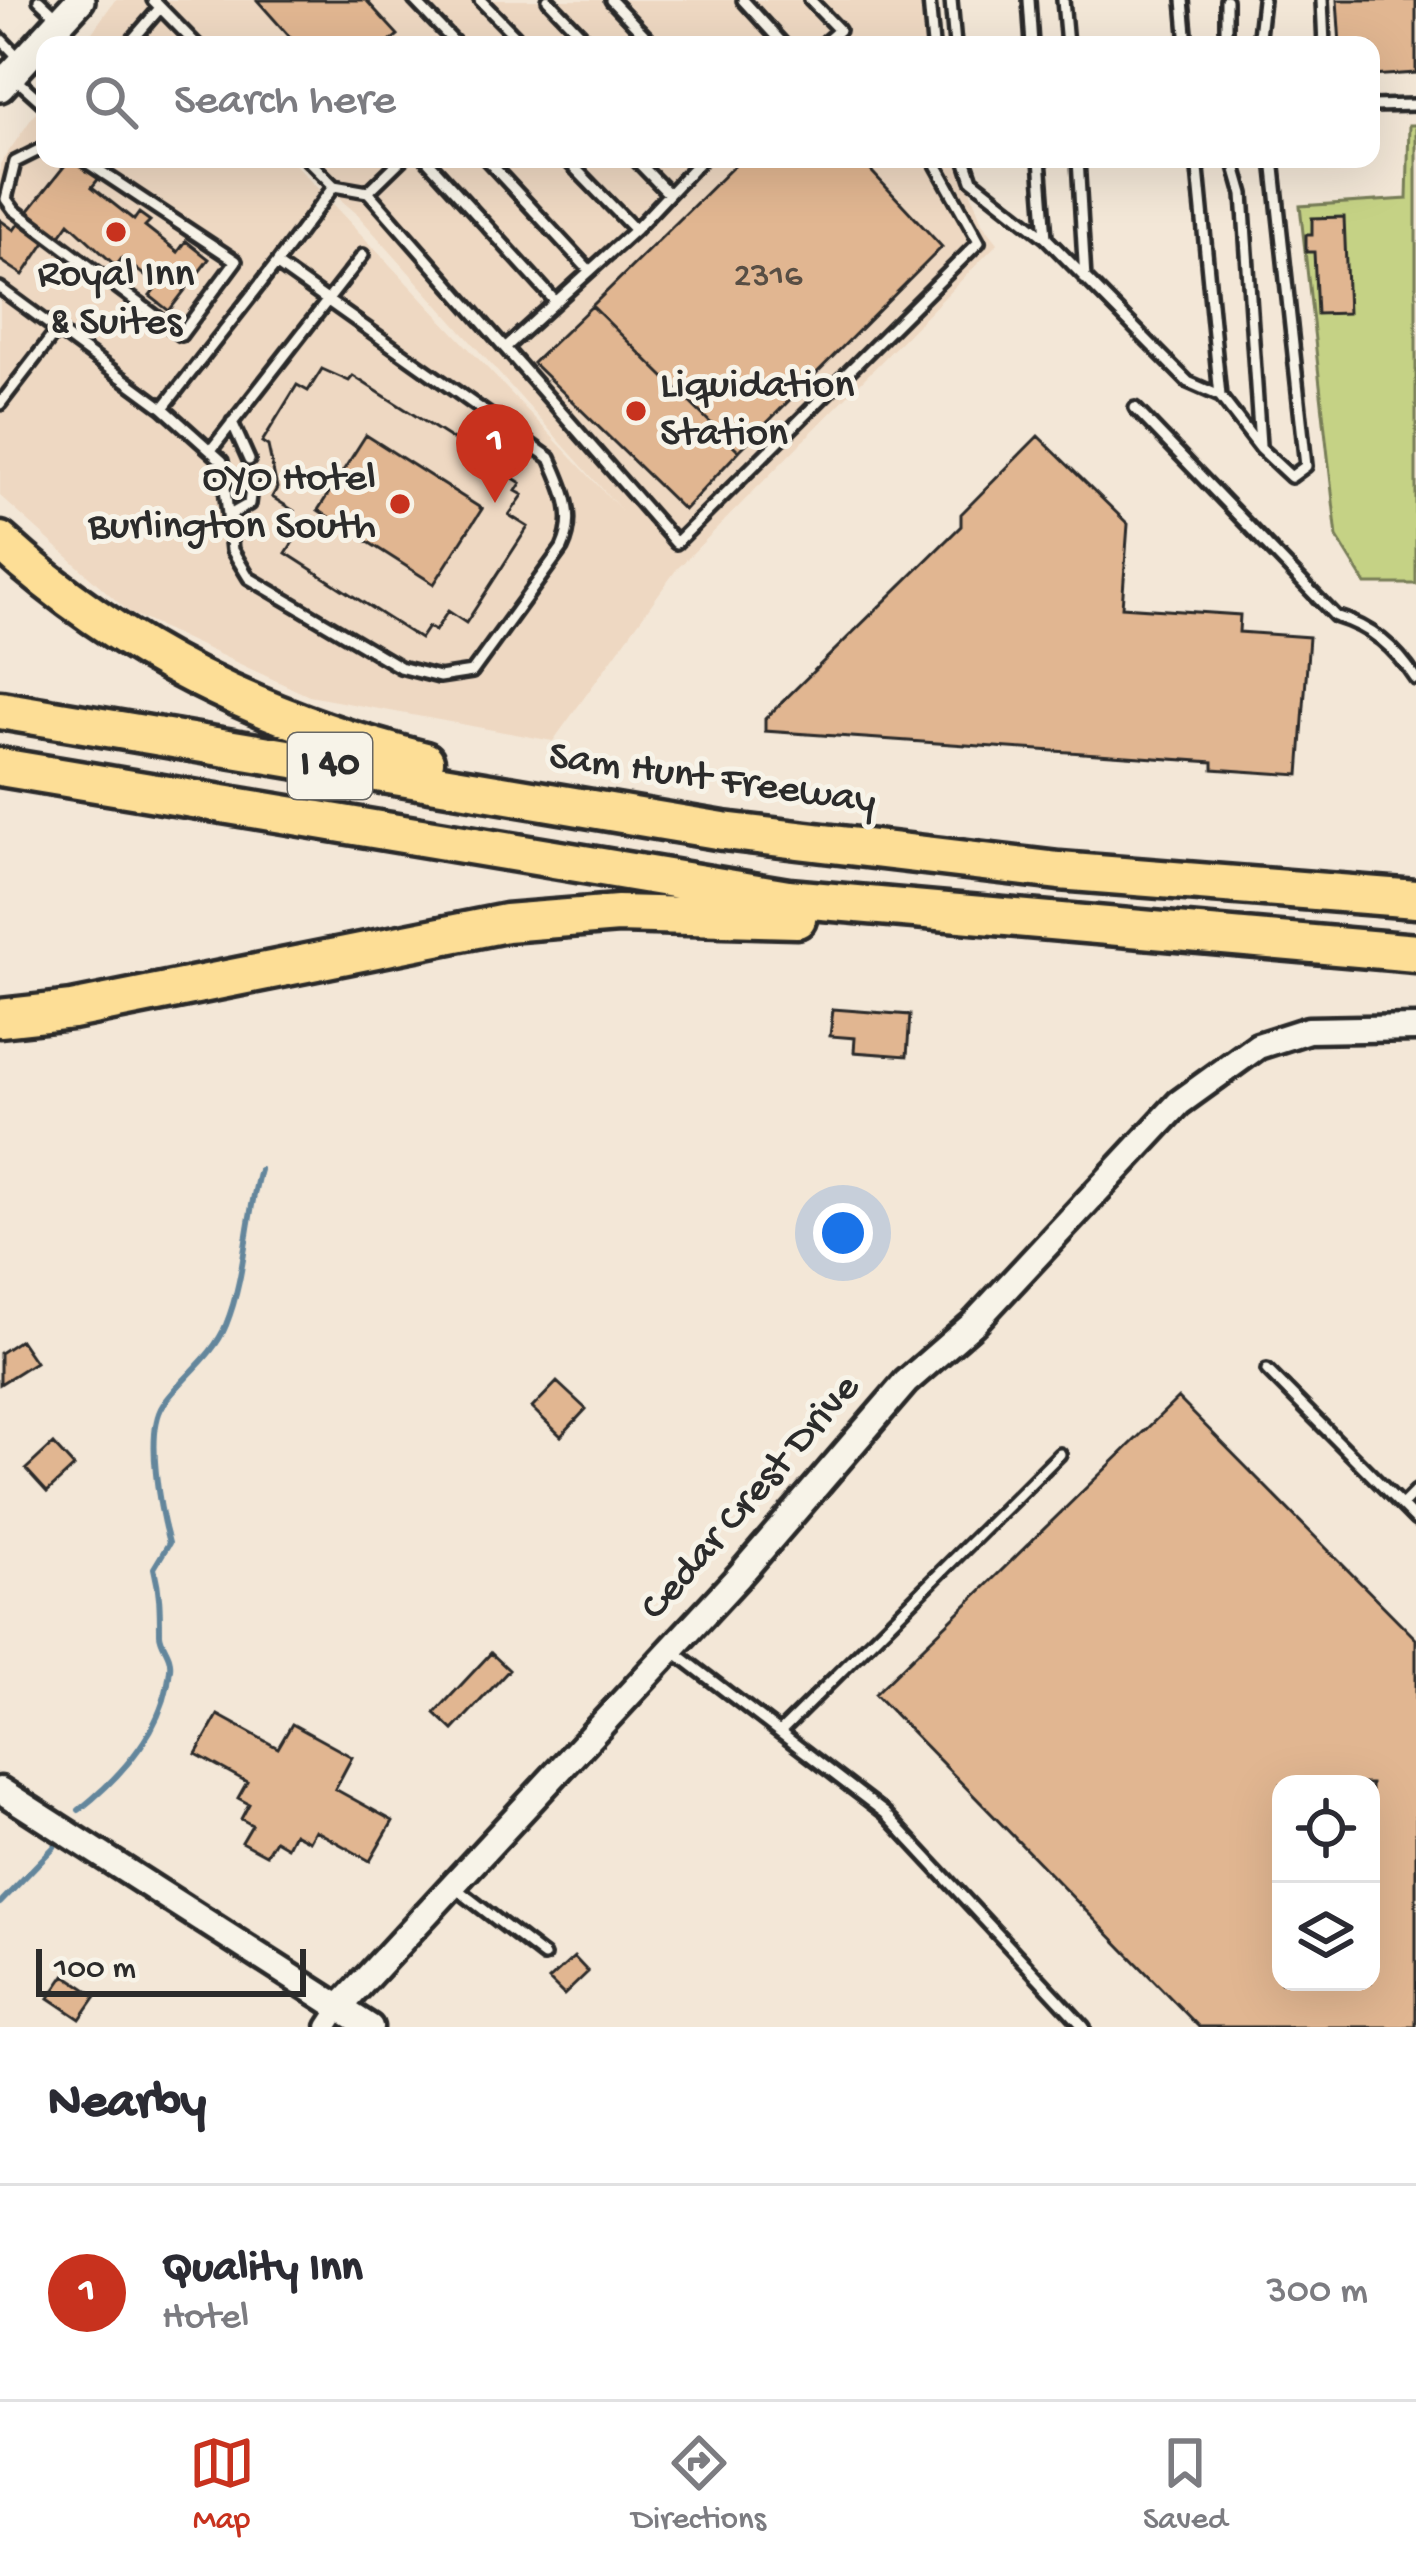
<!DOCTYPE html>
<style>
:root{--surface:#fff;--page:#f2f2f3;--text:#2b2b33;--muted:#7c7c81;--line:#e1e1e2;--accent:#c8321e}
body{margin:0;font-family:"Gochi Hand",sans-serif;background:var(--page);color:var(--text)}
.controls{position:absolute;right:36px;bottom:36px;display:grid;overflow:hidden;border-radius:24px;box-shadow:0 12px 48px #0002}
.controls button{width:108px;height:108px;display:grid;place-items:center;padding:0;border:0;border-bottom:3px solid var(--line);background:var(--surface);color:var(--text);font:60px sans-serif}
.scale{position:absolute;left:36px;bottom:30px;width:270px;box-sizing:border-box;padding-left:12px;border:6px solid #2b2b2b;border-top:0;font-size:33px;line-height:42px;white-space:nowrap;color:#2b2b2b;-webkit-text-stroke:9px #f7f3e8;paint-order:stroke}
.you{position:absolute;left:843px;top:1233px;width:42px;height:42px;margin:-30px;border:9px solid #fff;border-radius:50%;background:#1a73e8;box-shadow:0 0 0 18px #1a73e833}
.badge{display:grid;place-items:center;width:78px;height:78px;border-radius:50%;background:var(--accent);color:#fff;font-size:39px;font-weight:700}
.pin{position:absolute;translate:-50% -99px;filter:drop-shadow(0 3px 6px #0008)}
.pin::after{content:'';position:absolute;top:63px;width:42px;height:36px;background:inherit;clip-path:polygon(0 0,100% 0,50% 100%)}
.list{margin:0;padding:0;list-style:none}
h2{display:flex;justify-content:space-between;align-items:center;height:156px;margin:0;padding:0 48px;font-size:51px}
h2 small{font-size:39px;font-weight:400;color:var(--muted)}
.list li{display:grid;grid-template-columns:78px 1fr auto;gap:36px;align-items:center;box-sizing:border-box;height:216px;padding:0 48px;border-top:3px solid var(--line)}
.list b{display:block;font-size:45px;white-space:nowrap}
.list p{margin:0;font-size:39px;white-space:nowrap;color:var(--muted)}
.list em{font-size:39px;font-style:normal;color:var(--muted)}
.icon{flex:none;width:66px;height:66px;fill:none;stroke:currentColor;stroke-width:2;stroke-linecap:round;stroke-linejoin:round}
.map{position:relative;flex:none;width:1416px;height:2027px;overflow:hidden}
.search{position:absolute;background:var(--surface);box-shadow:0 12px 48px #0002;left:36px;right:36px;top:36px;height:132px;display:flex;align-items:center;gap:30px;box-sizing:border-box;padding:0 42px;border-radius:24px;color:var(--muted);font-size:45px}
.sheet{height:372px;background:var(--surface)}
nav{display:flex;justify-content:space-around;align-items:center;box-sizing:border-box;height:168px;border-top:3px solid var(--line);background:var(--surface);font-size:33px;color:var(--muted)}
nav a{display:grid;justify-items:center;gap:6px}
nav .on{color:var(--accent)}
.map>svg:first-child{display:block}
</style>
<div class="map">
<svg width="1416" height="2027" viewBox="0 0 1416 2027">
<rect width="100%" height="100%" fill="#f3e7d7"/>
<filter id="ink" filterUnits="userSpaceOnUse"><feTurbulence type="fractalNoise" baseFrequency=".00833" numOctaves="2"/><feDisplacementMap in="SourceGraphic" scale="24" xChannelSelector="R" yChannelSelector="G"/><feConvolveMatrix kernelMatrix="1 2 1 2 8 2 1 2 1" color-interpolation-filters="sRGB"/></filter>
<g filter="url(#ink)">
<path fill="#eed8c2" d="M115 0H938L942 45H83Z
M45 99V159H290L622 511 355 212 293 159H959L982 223 998 243 676 570 553 741 309 696 130 613 0 496V164Z"/>
<path fill="#c5d285" stroke="#787e58" stroke-width="3" d="M1409 125H1416V584H1366L1337 537 1300 206 1407 199Z"/>
<g fill="none" stroke-linecap="round" stroke-linejoin="round">
<path stroke="#63869c" stroke-width="6" d="M79 1810C123 1775 165 1728 170 1669 172 1654 161 1646 160 1634 160 1610 160 1592 154 1568L169 1543C160 1512 145 1432 163 1405 182 1377 213 1357 226 1325 246 1276 245 1221 260 1170
M0 1903 54 1847"/>
</g>
<path fill="#e1b691" stroke="#2b2b2b" stroke-width="3" fill-rule="evenodd" d="M257 0H366L398 35 386 45H297Z
M1337 0H1416V73L1371 76V45H1340Z
M70 159 100 177 92 187 134 220 139 213 150 221 145 226 178 252 186 241 209 259 169 311 150 296 158 286 122 258 116 266 69 223 59 237 27 213Z
M741 159H860L942 247 739 451 592 306Z
M1344 217 1348 313 1317 314 1314 252H1306V235H1312V218Z
M0 220 14 230 21 220 48 238 23 275 0 260Z
M592 306 739 451 684 510 533 363Z
M322 369 349 381 353 376 521 483 516 491 523 495 509 515 528 527 466 623 448 611 435 631 428 627 420 639 286 553 300 531 286 522 294 511 272 497 277 488 268 446 262 442 297 385 308 391ZM366 435 482 509 434 584 318 510Z
M322 369 349 381 353 376 521 483 516 491 523 495 509 515 528 527 466 623 448 611 435 631 428 627 420 639 286 553 300 531 286 522 294 511 272 497 277 488 268 446 262 442 297 385 308 391Z
M1038 436 1128 524 1122 607 1240 615 1239 632 1309 637 1299 775 1213 769V762L765 731V719L961 526V514Z
M833 1009 910 1015 907 1056 854 1052 855 1038 830 1036Z
M20 1340 35 1362 0 1384V1353Z
M557 1382 586 1409 561 1436 532 1408Z
M1178 1398 1416 1639V2027H1199L875 1694ZM1281 1784H1371V1982H1281Z
M53 1444 74 1467 47 1492 26 1469Z
M491 1653 509 1670 453 1730 435 1713Z
M218 1715 278 1748 292 1724 352 1757 335 1789 393 1821 370 1861 315 1830 309 1841 294 1833 287 1847 275 1840 266 1855 242 1842 252 1825 241 1819 249 1804 238 1798 247 1782 196 1754Z
M574 1957 588 1972 564 1995 549 1980Z
M65 1975 96 1996 80 2019 49 1998Z"/>
<g fill="none" stroke-linecap="round" stroke-linejoin="round">
<defs>
<path id="service" d="M39 0 57 17
M153 0 197 45
M414 0 457 45
M480 0 524 45
M548 0 591 45
M611 0 654 45
M743 0 784 45
M810 0 839 30 822 45
M929 0 933 45
M951 0 955 45
M1029 0 1032 45
M1063 0 1067 45
M1183 0 1187 45
M1226 0V45
M1322 0 1324 45
M0 38 19 58
M128 45 160 8
M1258 45 1263 0
M15 78 45 105
M1371 106 1416 105
M45 147 15 162 6 199 14 210 181 335 236 261 82 159
M426 159 556 302
M486 159 590 271
M566 159 635 230
M635 159 669 194
M702 159 635 230 505 348 676 543 979 242 933 159
M965 159 972 180 1046 238 1188 382 1220 396 1261 449 1291 477 1306 466 1273 159
M1040 159 1046 238
M1078 159 1085 279
M1197 159 1220 396
M1233 159 1243 194 1260 445
M334 186 368 192 505 348
M368 192 402 159
M0 288 163 408 222 461 232 550 249 578 400 667 439 677 472 672 562 548C577 516 564 489 550 458L276 264 334 186 307 159
M0 404 57 330
M163 408 276 264
M1135 408 1335 616C1372 627 1395 647 1416 679
M232 422 249 460
M211 450 363 255
M228 516 249 504 252 480
M1267 1370 1416 1520
M1402 1505 1416 1491
M672 1650 885 1813 1084 2027
M781 1731 1060 1454
M453 1886 544 1956"/>
<path id="minor" d="M327 2027 340 2007"/>
<path id="tertiary" d="M0 1790 370 2027
M340 2007 739 1576 906 1382 974 1323 1179 1103 1258 1046 1308 1030 1416 1028"/>
<path id="secondary" d="M0 87 80 0"/>
<path id="motorway" d="M0 541C122 653 265 721 425 761
M0 710 723 831 1059 871 1416 899
M0 767 788 898 1416 953
M0 1018 72 1010 506 923 618 914 797 919"/>
</defs>
<use href="#service" stroke="#2b2b2b" stroke-width="18"/>
<use href="#minor" stroke="#2b2b2b" stroke-width="27"/>
<use href="#tertiary" stroke="#2b2b2b" stroke-width="33"/>
<use href="#secondary" stroke="#2b2b2b" stroke-width="36"/>
<use href="#motorway" stroke="#2b2b2b" stroke-width="45"/>
<use href="#service" stroke="#f7f3e8" stroke-width="9"/>
<use href="#minor" stroke="#f7f3e8" stroke-width="18"/>
<use href="#tertiary" stroke="#f7f3e8" stroke-width="24"/>
<use href="#secondary" stroke="#f7f3e8" stroke-width="27"/>
<use href="#motorway" stroke="#fdde96" stroke-width="36"/>
</g>
</g>
<g fill="#c8321e" stroke="#f7f3e8" stroke-width="4.5">
<circle cx="116" cy="232" r="12"/>
<circle cx="636" cy="411" r="12"/>
<circle cx="400" cy="504" r="12"/>
</g>
<g text-anchor="middle" dominant-baseline="central" stroke-width="10" stroke-linejoin="round" paint-order="stroke">
<g font-size="36" fill="#584e44">
<text x="768" y="277">2316</text>
</g>
<rect fill="#f7f3e8" stroke="#686764" stroke-width="3" x="288" y="733" width="84" height="66" rx="9"/>
<g font-size="39" font-weight="bold" fill="#2b2b2b">
<text x="330" y="766">I 40</text>
</g>
<g font-size="42" fill="#2b2b2b" stroke="#f7f3e8">
<text x="116" y="276">Royal Inn<tspan x="116" dy="48">&amp; Suites</tspan></text>
<text x="660" y="387" text-anchor="start">Liquidation<tspan x="660" dy="48">Station</tspan></text>
<text x="376" y="480" text-anchor="end">OYO Hotel<tspan x="376" dy="48">Burlington South</tspan></text>
</g>
<g font-size="42" fill="#2b2b2b" stroke="#f7f3e8">
<text transform="translate(712 781) rotate(8)">Sam Hunt Freeway</text>
<text transform="translate(752 1499) rotate(-49)">Cedar Crest Drive</text>
</g>
</g>
</svg>
<div class="controls">
<button><svg class="icon" aria-label="locate" viewBox="0 0 24 24"><circle cx="12" cy="12" r="6"/><path d="M12 2v4M12 18v4M2 12h4M18 12h4"/></svg></button>
<button><svg class="icon" aria-label="layers" viewBox="0 0 24 24"><path d="M12 4l9 5-9 5-9-5zM3 14l9 5 9-5"/></svg></button>
</div>
<div class="scale">100 m</div>
<div class="you"></div>
<div class="pin badge" style="left:495px;top:503px">1</div>
<div class="search"><svg class="icon" aria-label="search" viewBox="0 0 24 24"><circle cx="10" cy="10" r="6"/><path d="M15 15l6 6"/></svg>Search here</div>
</div>
<section class="sheet">
<h2>Nearby<small></small></h2>
<ul class="list">
<li><span class="badge">1</span><div><b>Quality Inn</b><p>Hotel</p></div><em>300 m</em></li>
</ul>
</section>
<nav>
<a class="on"><svg class="icon" aria-label="map" viewBox="0 0 24 24"><path d="M3 6l6-2 6 2 6-2v14l-6 2-6-2-6 2zM9 4v14M15 6v14"/></svg>Map</a>
<a><svg class="icon" aria-label="directions" viewBox="0 0 24 24"><path d="M12 3l9 9-9 9-9-9zM9 14v-3h6M13 9l2 2-2 2"/></svg>Directions</a>
<a><svg class="icon" aria-label="saved" viewBox="0 0 24 24"><path d="M7 4h10v16l-5-4-5 4z"/></svg>Saved</a>
</nav>
